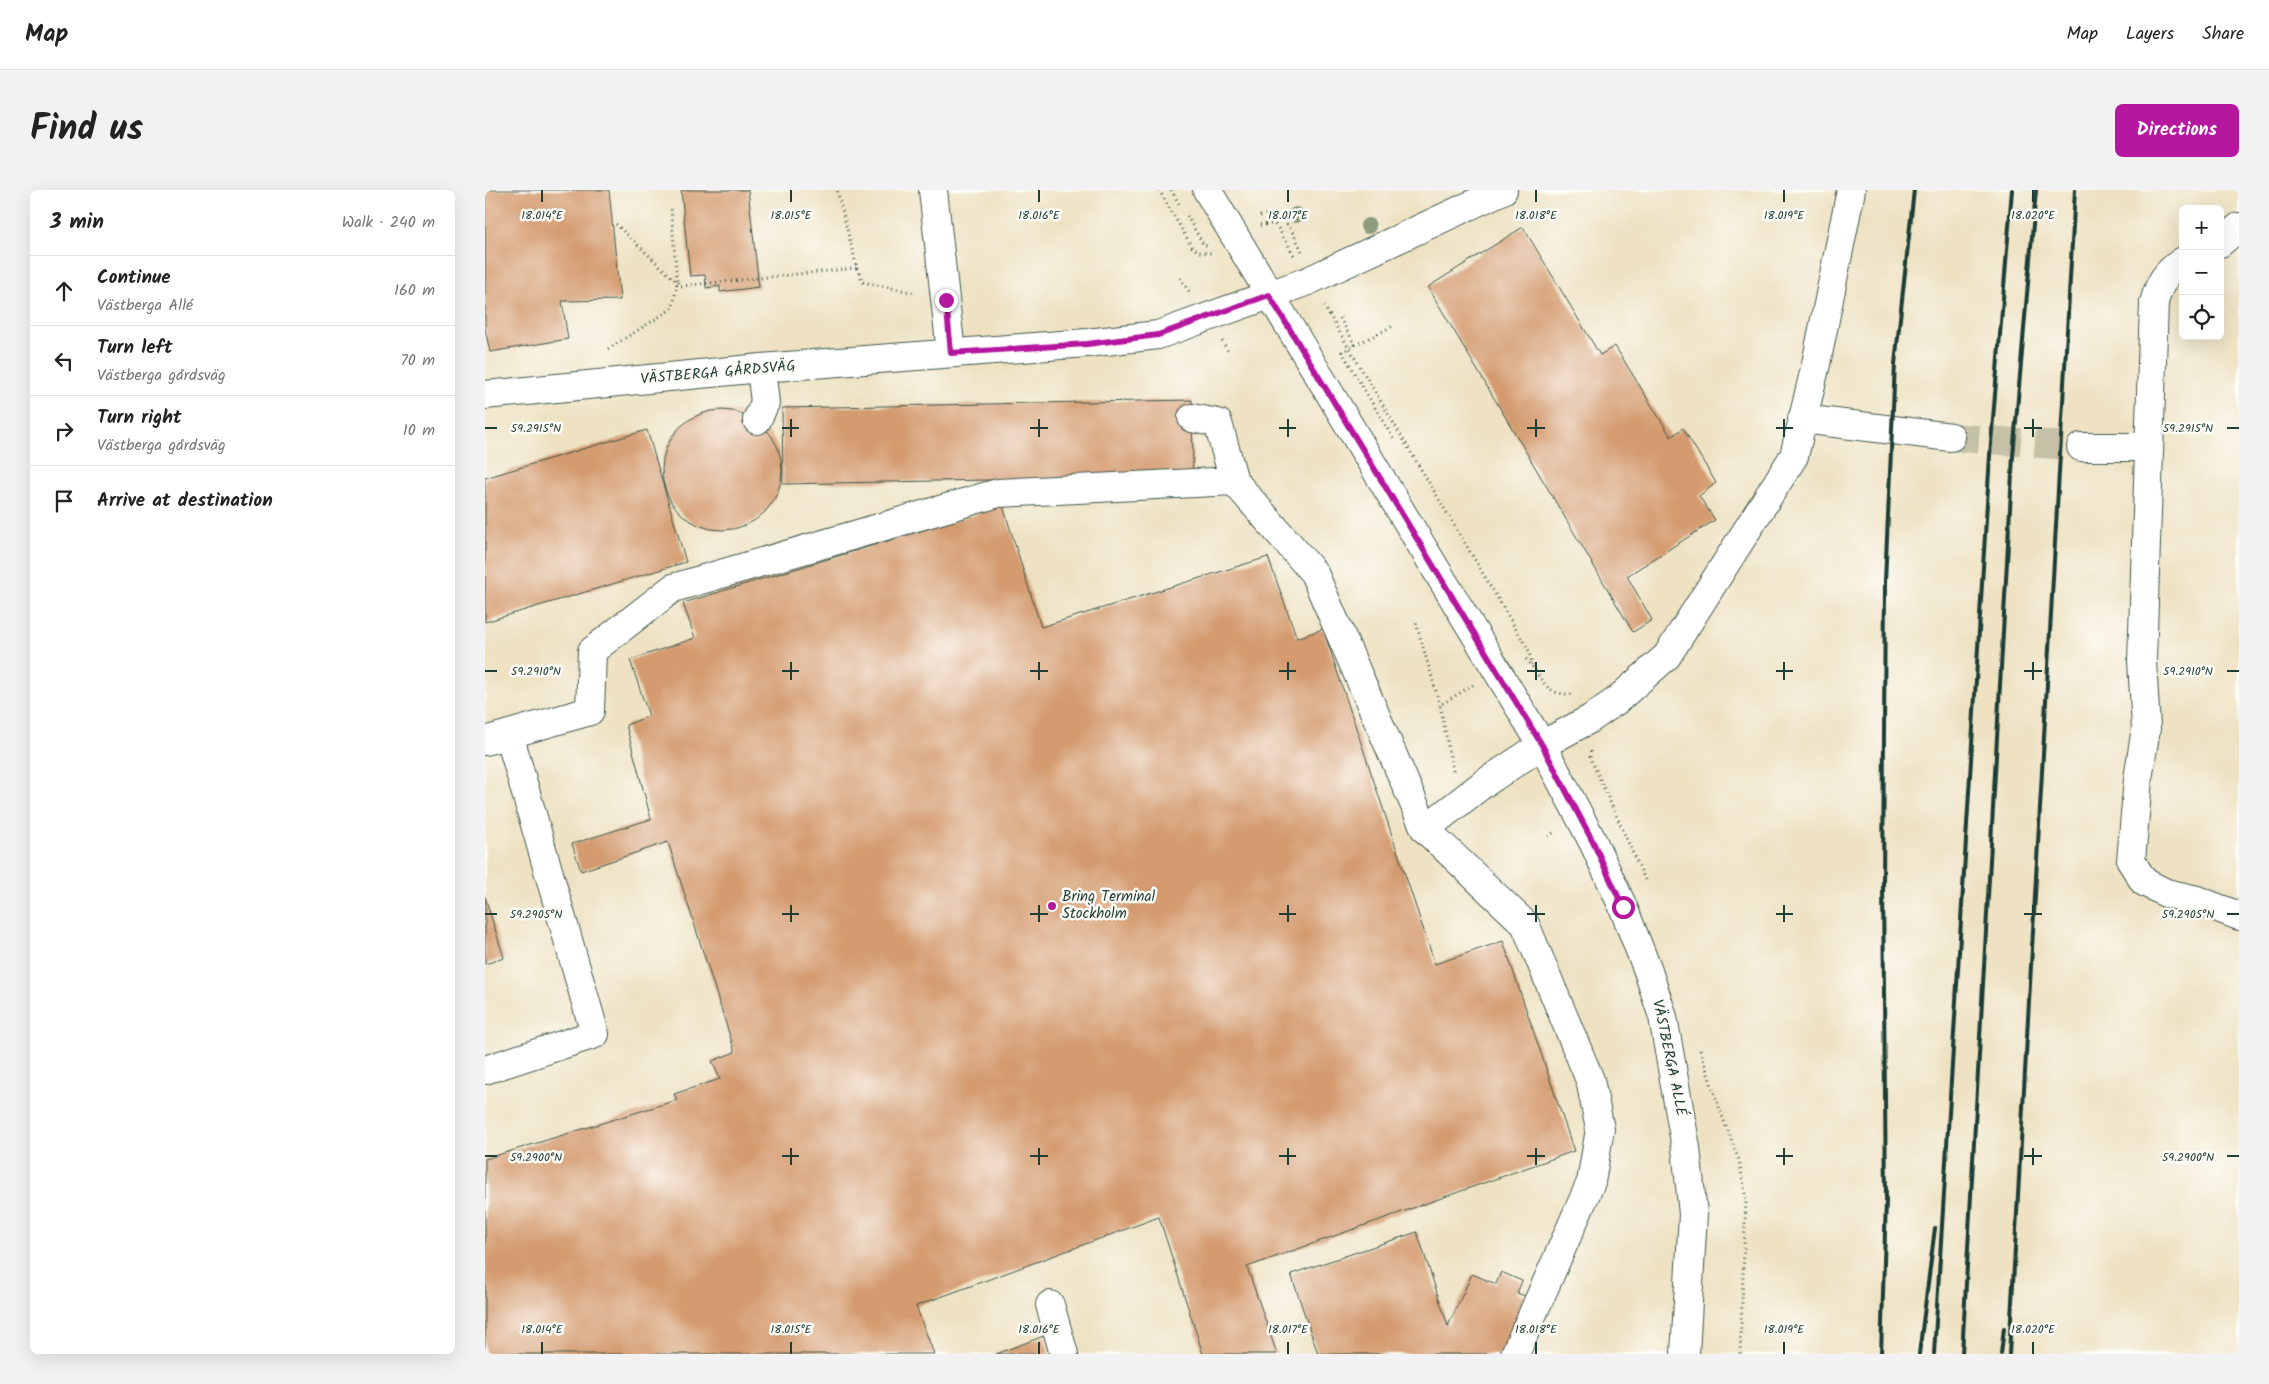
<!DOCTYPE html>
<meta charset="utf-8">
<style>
:root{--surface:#fff;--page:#f2f2f2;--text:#222;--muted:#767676;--line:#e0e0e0;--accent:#b5179e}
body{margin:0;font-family:Kalam,sans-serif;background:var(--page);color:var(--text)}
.controls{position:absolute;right:15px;top:15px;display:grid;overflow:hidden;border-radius:8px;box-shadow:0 5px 20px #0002}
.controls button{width:45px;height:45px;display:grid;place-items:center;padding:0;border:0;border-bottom:1px solid var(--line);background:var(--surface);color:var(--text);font:25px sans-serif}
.stop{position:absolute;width:15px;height:15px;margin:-11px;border:4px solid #b5179e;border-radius:50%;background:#fff}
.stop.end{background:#b5179e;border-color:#fff;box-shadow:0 1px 5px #0008}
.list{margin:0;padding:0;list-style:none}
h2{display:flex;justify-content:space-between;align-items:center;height:65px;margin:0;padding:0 20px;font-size:21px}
h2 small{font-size:16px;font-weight:400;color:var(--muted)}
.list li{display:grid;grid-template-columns:32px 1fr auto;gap:15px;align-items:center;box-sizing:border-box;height:70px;padding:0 20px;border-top:1px solid var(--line)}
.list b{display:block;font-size:19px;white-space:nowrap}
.list p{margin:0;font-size:16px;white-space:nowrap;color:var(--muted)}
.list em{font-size:16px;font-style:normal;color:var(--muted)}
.icon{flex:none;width:28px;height:28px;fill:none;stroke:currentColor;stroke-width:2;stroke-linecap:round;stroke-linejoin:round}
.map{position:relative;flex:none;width:1754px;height:1164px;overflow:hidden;border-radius:8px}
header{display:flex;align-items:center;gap:30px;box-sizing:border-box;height:70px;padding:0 25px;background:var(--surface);border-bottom:1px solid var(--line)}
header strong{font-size:24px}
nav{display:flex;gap:28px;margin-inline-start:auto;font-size:18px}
.intro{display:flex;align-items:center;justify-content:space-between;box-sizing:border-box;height:120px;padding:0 30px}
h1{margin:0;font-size:35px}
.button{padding:12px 22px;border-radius:8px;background:var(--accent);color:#fff;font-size:18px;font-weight:700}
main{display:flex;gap:30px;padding:0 30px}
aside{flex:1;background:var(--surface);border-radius:8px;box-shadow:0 5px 20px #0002}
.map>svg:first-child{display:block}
</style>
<header>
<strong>Map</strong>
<nav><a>Map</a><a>Layers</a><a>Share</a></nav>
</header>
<div class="intro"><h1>Find us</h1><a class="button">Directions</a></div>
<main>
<aside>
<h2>3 min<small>Walk · 240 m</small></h2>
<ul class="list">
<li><svg class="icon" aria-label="ahead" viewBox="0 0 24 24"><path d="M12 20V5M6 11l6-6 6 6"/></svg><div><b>Continue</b><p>Västberga Allé</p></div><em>160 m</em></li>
<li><svg class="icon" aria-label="left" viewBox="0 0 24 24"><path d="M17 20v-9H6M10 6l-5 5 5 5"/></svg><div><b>Turn left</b><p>Västberga gårdsväg</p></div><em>70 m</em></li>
<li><svg class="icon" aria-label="right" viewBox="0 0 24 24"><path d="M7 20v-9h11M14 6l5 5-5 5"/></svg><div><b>Turn right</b><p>Västberga gårdsväg</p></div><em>10 m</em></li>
<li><svg class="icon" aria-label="arrive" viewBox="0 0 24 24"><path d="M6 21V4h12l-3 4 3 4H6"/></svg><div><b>Arrive at destination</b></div></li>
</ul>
</aside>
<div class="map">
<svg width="1754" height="1164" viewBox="0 0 1754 1164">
<rect width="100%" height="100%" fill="#fdfcf7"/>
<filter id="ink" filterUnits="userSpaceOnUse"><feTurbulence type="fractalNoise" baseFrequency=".02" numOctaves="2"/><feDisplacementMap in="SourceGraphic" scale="10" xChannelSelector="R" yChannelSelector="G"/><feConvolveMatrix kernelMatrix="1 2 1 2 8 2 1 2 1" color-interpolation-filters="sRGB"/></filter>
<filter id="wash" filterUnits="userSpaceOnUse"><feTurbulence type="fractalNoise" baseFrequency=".0096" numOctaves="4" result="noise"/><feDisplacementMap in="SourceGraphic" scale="20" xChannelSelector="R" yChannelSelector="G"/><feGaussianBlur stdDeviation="1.12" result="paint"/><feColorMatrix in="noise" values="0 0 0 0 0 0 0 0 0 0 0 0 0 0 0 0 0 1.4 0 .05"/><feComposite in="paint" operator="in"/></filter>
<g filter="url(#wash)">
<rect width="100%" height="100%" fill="#eee2c3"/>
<g id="blocks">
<path fill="#d49b6f" d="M0 0H124L135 110 77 111 83 149 5 162 0 139Z
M196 0H263L274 97 235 102V96L221 98 220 85 205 86Z
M1038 37 1115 165 1130 156 1186 247 1198 238 1231 293 1214 306 1230 330 1142 386 1167 430 1148 442 943 97Z
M707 210 708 286 298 294 297 218Z
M177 280a60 60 0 1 1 120 0a60 60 0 1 1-120 0Z
M162 240 201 372 0 432V288Z
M518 316 556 437 783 367 812 448 838 439 950 774 1018 751 1089 961 762 1077 792 1164H718L674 1027 431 1116 449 1164H0V969L192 910 189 904 235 889 227 871 250 862 183 652 96 681 87 654 166 629 141 535 164 526 145 470 210 448 198 413Z
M0 707 19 768 0 774Z
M932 1042 963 1136 987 1084 1011 1094 1016 1082 1037 1091 1032 1103 1040 1106 1019 1164H833L806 1084Z
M559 1146 564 1164H511Z"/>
</g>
</g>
<g filter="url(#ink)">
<use href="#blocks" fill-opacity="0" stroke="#3e5649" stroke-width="1"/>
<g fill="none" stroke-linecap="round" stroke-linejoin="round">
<path stroke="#c5c1a6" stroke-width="28" stroke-dasharray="28 14" stroke-linecap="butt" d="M1466 247 1596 257"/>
<defs>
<path id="minor" d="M448 0 466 163
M722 0 1057 555 1108 652 1138 717 1163 781 1178 827 1201 958 1208 1024 1200 1164
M1735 53 1754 37
M1698 71C1681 82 1674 93 1669 113L1657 471 1661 538 1653 589 1646 671 1659 692 1681 703 1712 710 1754 726
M0 205 276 178 602 153 673 145 823 91 1018 0
M707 228 733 233 749 291
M1317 229 1466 247
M272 230 280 213 276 178
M1596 257H1663
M0 551 105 521 107 461 188 398 513 303 749 291 829 383 940 639 1040 734 1105 890 1115 939 1106 992 1030 1164
M940 639 998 594 1057 555 1105 529 1131 511 1182 466 1309 266 1331 174 1366 0
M0 880 110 844 24 544
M565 1115 579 1164"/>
</defs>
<use href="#minor" stroke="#3e5649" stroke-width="30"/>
<path stroke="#3e5649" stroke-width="3" stroke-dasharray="1 4" stroke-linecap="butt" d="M674 0 707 57 714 62 727 63
M686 0 696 17
M702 26 718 54 722 56
M775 26C800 17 809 46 818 63
M131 34 196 96 372 78 352 0
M775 35 789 34 793 38 809 65
M372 78 378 92 431 103
M695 88 706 104
M839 116 1044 461 1047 475
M855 128 870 155 857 162 908 248
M737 151 744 163
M870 155 908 136
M123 159 188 118 192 92 186 18
M931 433 955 515
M1041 469C1058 487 1058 506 1088 504
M1106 561 1105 567 1161 692
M968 581 955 515 988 495
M1063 646 1070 642
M1215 860 1236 923 1254 970 1261 1008 1255 1164"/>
<use href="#minor" stroke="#fff" stroke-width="28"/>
<path stroke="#1f3d34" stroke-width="4" d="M1396 1164 1401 1011 1398 697 1400 391 1410 174 1429 0
M1434 1164 1450 1038
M1449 1164 1505 265 1527 0
M1477 1164 1528 266 1551 0
M1516 1164 1519 1138
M1524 1164 1590 0"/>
</g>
<g fill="#8f9b7d">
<circle cx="811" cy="25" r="8"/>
<circle cx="883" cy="36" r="8"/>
</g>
</g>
<g fill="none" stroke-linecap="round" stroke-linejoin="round" filter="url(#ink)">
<path stroke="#b5179e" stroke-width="6" d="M461 110 466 163 602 154 673 145 784 105 1057 555 1108 652 1138 717"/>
</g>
<path fill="none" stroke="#1f3d34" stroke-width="2" d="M57 0V12M306 0V12M554 0V12M803 0V12M1051 0V12M1299 0V12M1548 0V12M306 229V247M554 229V247M803 229V247M1051 229V247M1299 229V247M1548 229V247M0 238H12M297 238H314M545 238H563M794 238H811M1042 238H1060M1291 238H1308M1539 238H1557M1742 238H1754M306 472V490M554 472V490M803 472V490M1051 472V490M1299 472V490M1548 472V490M0 481H12M297 481H314M545 481H563M794 481H811M1042 481H1060M1291 481H1308M1539 481H1557M1742 481H1754M306 715V732M554 715V732M803 715V732M1051 715V732M1299 715V732M1548 715V732M0 724H12M297 724H314M545 724H563M794 724H811M1042 724H1060M1291 724H1308M1539 724H1557M1742 724H1754M306 958V975M554 958V975M803 958V975M1051 958V975M1299 958V975M1548 958V975M0 966H12M297 966H314M545 966H563M794 966H811M1042 966H1060M1291 966H1308M1539 966H1557M1742 966H1754M57 1152V1164M306 1152V1164M554 1152V1164M803 1152V1164M1051 1152V1164M1299 1152V1164M1548 1152V1164"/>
<circle fill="#b5179e" stroke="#fdfcf7" stroke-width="2" cx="567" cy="716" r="5"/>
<g text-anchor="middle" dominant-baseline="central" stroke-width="5" stroke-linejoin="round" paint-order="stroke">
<g font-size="15" fill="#1f3d34" stroke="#fdfcf7">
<text transform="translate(233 183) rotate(-5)">VÄSTBERGA GÅRDSVÄG</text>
<text transform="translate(1184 868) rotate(78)">VÄSTBERGA ALLÉ</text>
</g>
<g font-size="15" fill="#1f3d34" stroke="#fdfcf7" text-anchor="start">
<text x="577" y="707">Bring Terminal<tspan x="577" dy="17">Stockholm</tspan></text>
</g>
</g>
<g font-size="12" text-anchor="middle" fill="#1f3d34" stroke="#fdfcf7" stroke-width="5" stroke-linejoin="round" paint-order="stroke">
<text x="57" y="29">18.014°E</text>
<text x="306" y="29">18.015°E</text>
<text x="554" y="29">18.016°E</text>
<text x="803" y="29">18.017°E</text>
<text x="1051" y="29">18.018°E</text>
<text x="1299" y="29">18.019°E</text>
<text x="1548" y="29">18.020°E</text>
<text x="51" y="242">59.2915°N</text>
<text x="1703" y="242">59.2915°N</text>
<text x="51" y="485">59.2910°N</text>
<text x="1703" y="485">59.2910°N</text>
<text x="51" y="728">59.2905°N</text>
<text x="1703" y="728">59.2905°N</text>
<text x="51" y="971">59.2900°N</text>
<text x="1703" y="971">59.2900°N</text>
<text x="57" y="1143">18.014°E</text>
<text x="306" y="1143">18.015°E</text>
<text x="554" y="1143">18.016°E</text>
<text x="803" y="1143">18.017°E</text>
<text x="1051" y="1143">18.018°E</text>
<text x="1299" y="1143">18.019°E</text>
<text x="1548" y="1143">18.020°E</text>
</g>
</svg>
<div class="controls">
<button>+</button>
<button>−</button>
<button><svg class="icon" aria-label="locate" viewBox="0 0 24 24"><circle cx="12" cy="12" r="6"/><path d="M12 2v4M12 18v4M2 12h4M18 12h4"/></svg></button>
</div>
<div class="stop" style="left:1138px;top:717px"></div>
<div class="stop end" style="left:461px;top:110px"></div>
</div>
</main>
